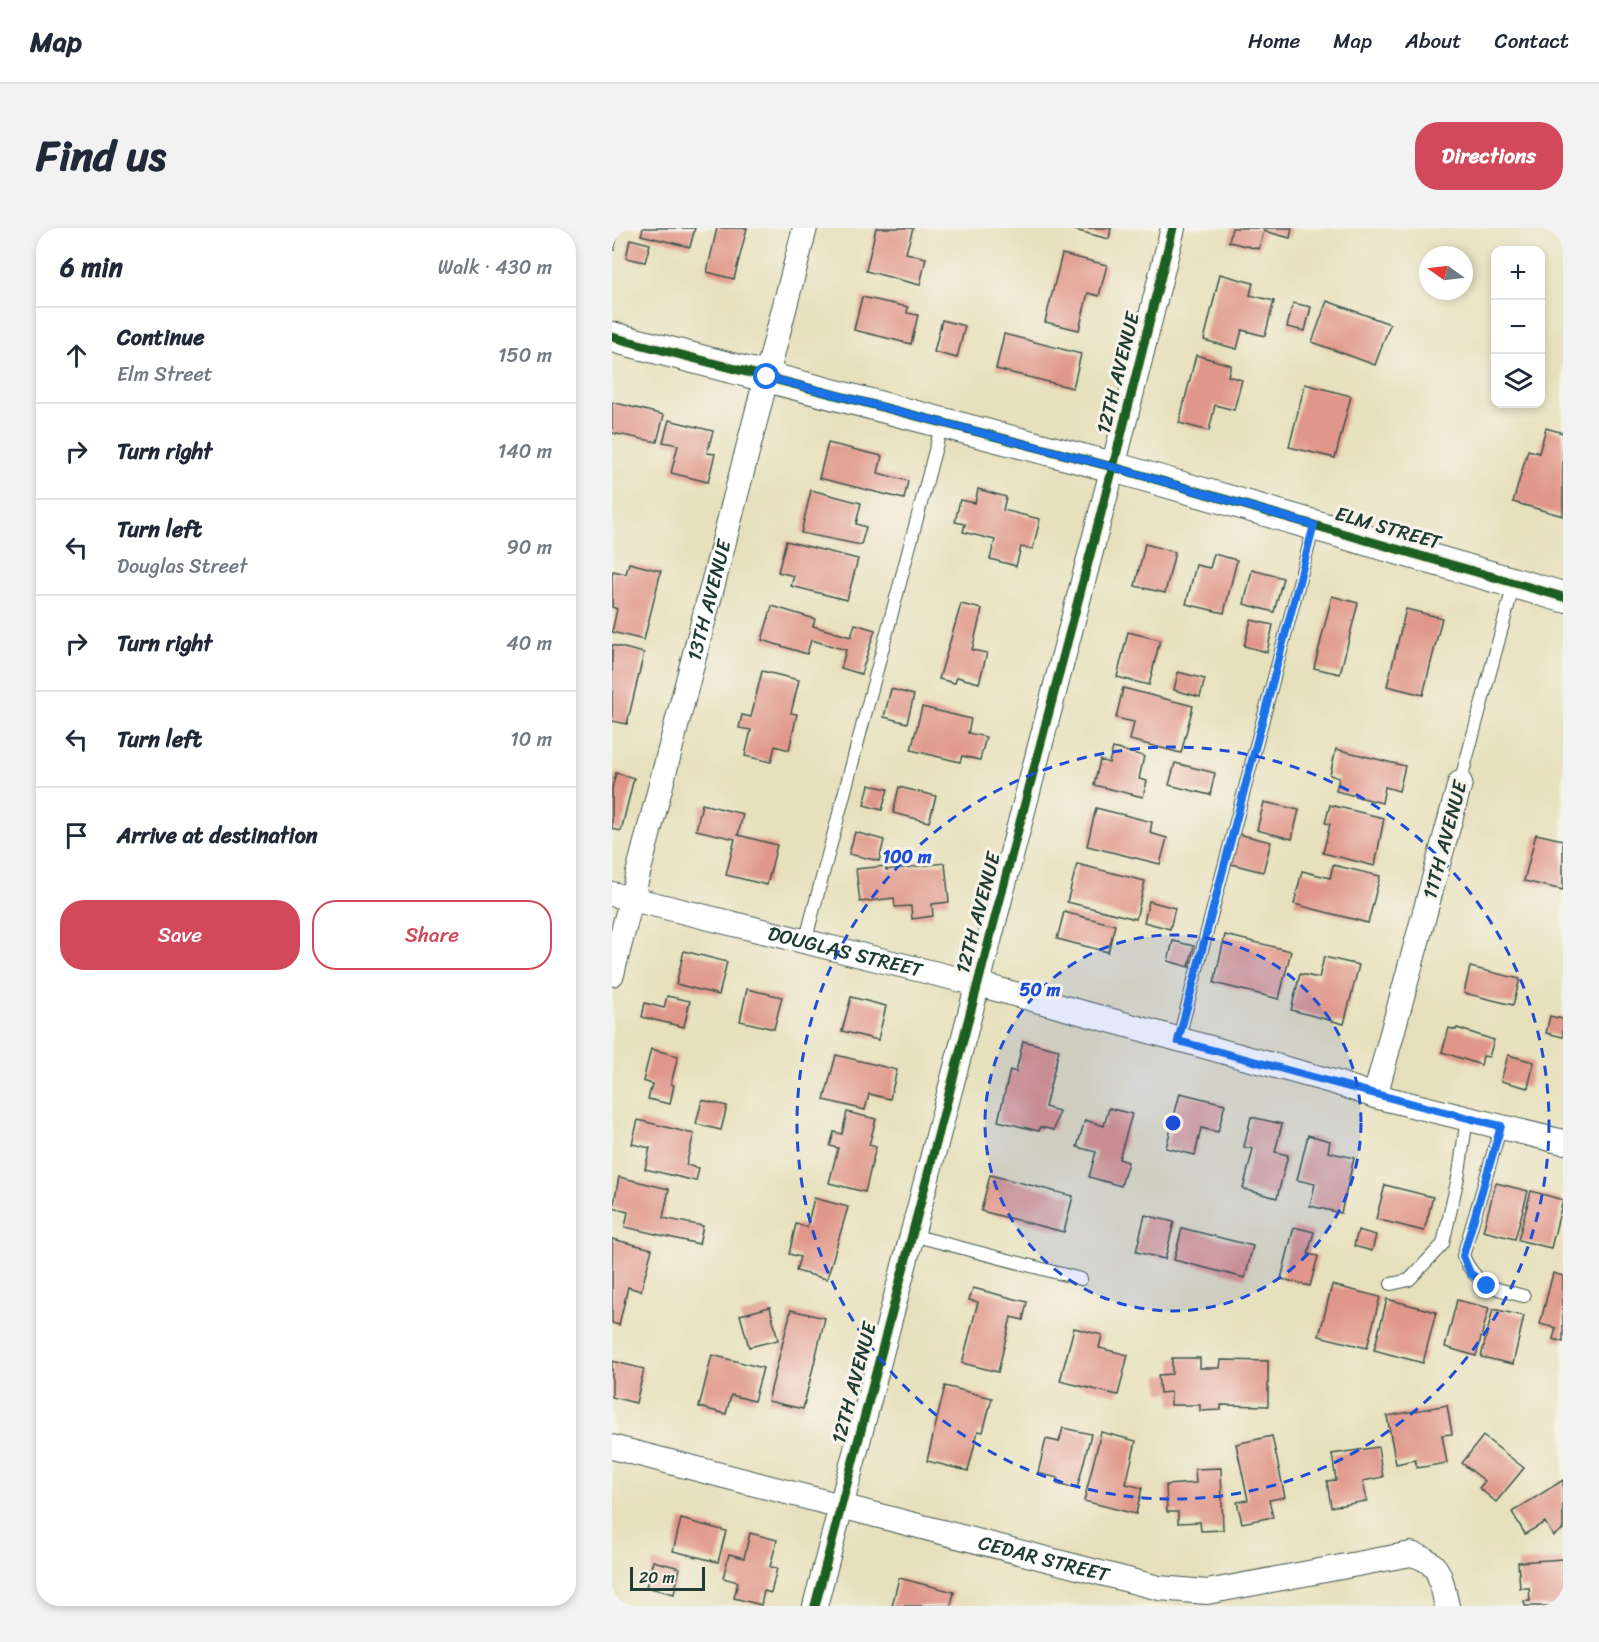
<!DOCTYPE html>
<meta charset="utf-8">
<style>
:root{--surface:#fff;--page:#f2f2f3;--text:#1f2937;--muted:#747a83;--line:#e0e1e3;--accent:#d1495b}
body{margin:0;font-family:Sriracha,sans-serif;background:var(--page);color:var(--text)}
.controls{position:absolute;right:18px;top:18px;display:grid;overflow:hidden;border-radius:12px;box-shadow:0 3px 9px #0003}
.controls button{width:54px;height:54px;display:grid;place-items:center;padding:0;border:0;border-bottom:2px solid var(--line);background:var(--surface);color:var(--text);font:30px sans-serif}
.compass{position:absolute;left:807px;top:18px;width:54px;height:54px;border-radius:50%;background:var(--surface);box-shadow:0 3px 9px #0003;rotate:284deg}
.scale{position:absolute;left:18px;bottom:15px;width:75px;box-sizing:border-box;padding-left:6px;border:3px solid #1f3d34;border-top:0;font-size:16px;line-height:21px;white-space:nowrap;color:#1f3d34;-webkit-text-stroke:4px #f7f3e8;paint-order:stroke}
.stop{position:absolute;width:18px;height:18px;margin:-14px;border:4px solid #1a73e8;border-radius:50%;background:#fff}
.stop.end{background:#1a73e8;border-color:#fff;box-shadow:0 2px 6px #0008}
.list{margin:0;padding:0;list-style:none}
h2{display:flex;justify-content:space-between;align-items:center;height:78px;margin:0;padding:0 24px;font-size:26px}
h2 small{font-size:20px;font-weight:400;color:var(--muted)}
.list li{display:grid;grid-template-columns:39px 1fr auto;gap:18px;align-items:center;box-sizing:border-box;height:96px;padding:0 24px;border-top:2px solid var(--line)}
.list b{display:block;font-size:22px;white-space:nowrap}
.list p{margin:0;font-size:20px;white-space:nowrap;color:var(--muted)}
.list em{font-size:20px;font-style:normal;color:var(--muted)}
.actions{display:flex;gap:12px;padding:18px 24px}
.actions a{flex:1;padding:14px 0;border:2px solid var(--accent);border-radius:24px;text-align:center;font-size:21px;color:var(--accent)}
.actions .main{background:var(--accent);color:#fff}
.icon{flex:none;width:33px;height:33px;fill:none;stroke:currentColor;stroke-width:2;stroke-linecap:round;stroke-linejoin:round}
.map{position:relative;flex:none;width:951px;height:1378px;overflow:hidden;border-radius:24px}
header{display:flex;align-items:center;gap:36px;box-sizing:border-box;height:84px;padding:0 30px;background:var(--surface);border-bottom:2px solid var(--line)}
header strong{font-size:28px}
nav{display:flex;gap:33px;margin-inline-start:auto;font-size:21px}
.intro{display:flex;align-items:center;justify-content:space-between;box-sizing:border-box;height:144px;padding:0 36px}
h1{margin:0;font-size:42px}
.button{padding:15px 27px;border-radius:24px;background:var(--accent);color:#fff;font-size:21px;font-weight:700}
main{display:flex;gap:36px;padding:0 36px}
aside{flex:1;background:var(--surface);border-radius:24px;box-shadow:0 3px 9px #0003}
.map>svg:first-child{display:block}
</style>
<header>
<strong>Map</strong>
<nav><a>Home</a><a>Map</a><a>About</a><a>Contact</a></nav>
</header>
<div class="intro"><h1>Find us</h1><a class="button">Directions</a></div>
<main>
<aside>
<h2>6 min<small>Walk · 430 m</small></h2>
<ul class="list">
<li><svg class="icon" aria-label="ahead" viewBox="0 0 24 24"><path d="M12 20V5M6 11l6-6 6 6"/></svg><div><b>Continue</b><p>Elm Street</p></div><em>150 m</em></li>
<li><svg class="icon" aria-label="right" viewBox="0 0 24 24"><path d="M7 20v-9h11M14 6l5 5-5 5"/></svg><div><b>Turn right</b></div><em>140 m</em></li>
<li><svg class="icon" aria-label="left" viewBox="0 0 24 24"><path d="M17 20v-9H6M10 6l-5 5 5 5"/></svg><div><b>Turn left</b><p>Douglas Street</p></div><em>90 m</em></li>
<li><svg class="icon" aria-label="right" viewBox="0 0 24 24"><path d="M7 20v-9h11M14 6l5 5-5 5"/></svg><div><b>Turn right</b></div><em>40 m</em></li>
<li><svg class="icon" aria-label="left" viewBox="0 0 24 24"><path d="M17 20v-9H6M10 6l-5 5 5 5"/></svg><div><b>Turn left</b></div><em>10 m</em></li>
<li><svg class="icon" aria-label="arrive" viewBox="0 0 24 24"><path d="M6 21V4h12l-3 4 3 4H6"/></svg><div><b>Arrive at destination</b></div></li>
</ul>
<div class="actions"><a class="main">Save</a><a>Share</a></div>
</aside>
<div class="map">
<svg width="951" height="1378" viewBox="0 0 951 1378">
<rect width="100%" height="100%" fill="#f7f3e8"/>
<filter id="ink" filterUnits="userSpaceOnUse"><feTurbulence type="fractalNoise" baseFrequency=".0167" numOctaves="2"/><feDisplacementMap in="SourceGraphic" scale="12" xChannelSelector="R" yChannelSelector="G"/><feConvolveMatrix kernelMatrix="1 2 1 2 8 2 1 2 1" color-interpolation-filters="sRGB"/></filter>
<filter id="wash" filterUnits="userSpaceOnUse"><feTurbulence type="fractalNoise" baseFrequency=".008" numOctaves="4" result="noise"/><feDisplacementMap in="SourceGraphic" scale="24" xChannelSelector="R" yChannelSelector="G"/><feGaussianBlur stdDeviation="1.35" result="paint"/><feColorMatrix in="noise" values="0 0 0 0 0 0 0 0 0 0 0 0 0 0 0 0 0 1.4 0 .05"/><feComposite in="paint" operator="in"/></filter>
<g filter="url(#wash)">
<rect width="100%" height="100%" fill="#e7e0bd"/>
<g id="blocks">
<path fill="#e0968a" d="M0 0H7L2 22 0 21Z
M31 0H83L78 19 29 7Z
M105 0H135L122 51 95 44Z
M264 0H301L294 25 314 30 308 57 254 43Z
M455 0H499L497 11Z
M620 0H680L678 10 652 3 647 21 617 14Z
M18 11 38 16 33 34 14 30Z
M450 26 495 37 487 68 476 65 467 102 433 94Z
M608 46 641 55 638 67 662 73 653 108 630 102 625 121 592 112Z
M250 69 296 79 295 85 306 87 299 116 242 102Z
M715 73 778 96 763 137 700 114Z
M681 75 699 79 693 103 675 99Z
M330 92 353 98 345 130 322 124Z
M392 106 469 126 461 160 384 141Z
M584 127 619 137 616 148 630 152 622 182 603 177 597 203 567 195Z
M693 156 739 168 723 230 677 219Z
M0 174 52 187 45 214 0 205Z
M57 192 101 203 95 225 103 226 96 254 59 245 66 217 51 214Z
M934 200 951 205V288L901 274 916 222 927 225Z
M216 215 270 228 266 245 296 253 292 271 207 250Z
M366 261 394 269 391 282 428 291 421 321 409 319 404 338 378 331 383 312 351 304 353 296 343 294 348 272 363 275Z
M199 262 249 275 244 296 254 299 249 317 189 305Z
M174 313 246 331 235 372 179 358 182 348 166 344Z
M533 316 563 324 553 365 523 358Z
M602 326 625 332 612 385 574 376 584 337 598 340Z
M17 335 49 343 32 412 0 404 5 381 0 379V349L1 343 14 346Z
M640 342 671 350 662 384 632 376Z
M720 368 746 375 728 446 702 440Z
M349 376 370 381 360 422 375 425 367 455 345 449 343 455 327 451Z
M160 378 203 391 201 398 239 409 243 396 263 402 249 446 229 440 234 422 199 412 195 426 150 412Z
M794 381 830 390 811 467 775 458Z
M639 392 661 397 655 424 632 418Z
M516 404 548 412 537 457 505 449Z
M0 417 32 425 15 496 0 493Z
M150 443 187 452 179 485 185 486 177 522 163 518 159 534 133 528 139 502 127 500 130 487 139 489Z
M566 444 593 451 588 469 562 462Z
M511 460 581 478 569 525 518 512 522 494 504 490Z
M279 461 302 467 295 495 272 489Z
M310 479 359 491 356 505 374 509 368 532 350 528 348 534 299 522Z
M501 520 532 528 527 551 535 553 531 569 482 557 488 532 497 535Z
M724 521 793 538 787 563 773 559 770 575 724 563 727 550 718 547Z
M563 535 603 545 598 567 557 557Z
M4 545 22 550 9 603 0 601V560Z
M257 557 276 561 270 582 252 577Z
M287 559 324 568 317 594 281 585Z
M652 574 687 582 680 611 645 602Z
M90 576 131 586 126 607 165 617 155 657 114 647 123 611 84 602Z
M718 577 772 590 763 638 711 625 718 596 713 595Z
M484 580 540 594 538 605 555 610 548 636 475 618Z
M243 604 272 612 267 633 237 626Z
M626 606 659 614 651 644 619 636Z
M924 606 951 612V662L912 653Z
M333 635 337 674 320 676 321 688 300 691 299 678 283 679 282 670 248 674 244 641 274 638V642Z
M465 636 533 653 524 691 455 674Z
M721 637 768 648 756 695 682 676 690 643 718 650Z
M537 673 563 680 558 701 532 694Z
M452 684 503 697 496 724 445 711Z
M613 707 679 723 667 771 602 755Z
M561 713 582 718 577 739 556 733Z
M72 723 115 734 107 767 64 756Z
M712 729 747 737 732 796 679 782 688 746 707 750Z
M858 739 908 751 901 777 852 765Z
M135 761 170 769 162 801 128 793Z
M55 768 78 773 72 799 30 789 33 775 52 780Z
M239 769 274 778 266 812 230 803Z
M938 788 951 791V809L934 805Z
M837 800 844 802 845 800 882 812 877 829 871 828 869 837 830 824Z
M411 813 447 822 433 879 447 883 442 902 428 899 427 903 386 893 398 842 404 844Z
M39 821 66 828 59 856 62 857 58 876 36 871 40 856 31 853Z
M224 827 285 842 278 871 257 866 253 882 212 872Z
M896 827 922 834 916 860 889 853Z
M568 865 613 876 606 904 589 900 583 927 554 920Z
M90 872 115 878 109 902 84 896Z
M497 880 520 886 507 931 516 934 509 958 477 949 484 924 465 919 473 892 492 898Z
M235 884 264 891 257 917 264 919 253 964 217 955 226 920 218 918 222 904 230 906Z
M639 889 670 896 663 924 676 927 665 970 631 961 641 921 632 919Z
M26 892 82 906 74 937 87 940 84 953 33 941 38 920 20 916Z
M696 907 718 913 716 924 742 930 729 985 698 978 703 956 685 952Z
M378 947 461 968 452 1004 369 983Z
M7 949 57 961 51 990 91 998 87 1016 13 999 16 984 1 980Z
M884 955 916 963 903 1011 871 1003Z
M773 957 821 969 812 1003 764 991Z
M919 963 951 972 939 1020 906 1012Z
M202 970 236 979 215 1051 184 1043 188 1029 177 1026 184 996 195 999Z
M533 987 562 994 553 1031 524 1024Z
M682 999 702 1004 696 1026 706 1028 698 1058 669 1051Z
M570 1000 641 1018 633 1050 562 1032Z
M746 1002 764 1007 760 1023 742 1018Z
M0 1011 40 1021 29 1063 16 1059 7 1097 0 1095Z
M941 1045 951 1048V1114L941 1111 944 1100 928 1096Z
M720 1057 768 1069 755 1120 707 1108Z
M361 1060 415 1074 411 1092 399 1089 386 1144 350 1135 366 1074 357 1072Z
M775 1071 824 1084 811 1135 762 1122Z
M845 1072 877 1080 864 1128 833 1119Z
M158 1079 166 1112 137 1119 128 1087Z
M881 1081 912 1088 901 1136 869 1129Z
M179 1082 213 1090 191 1181 156 1173Z
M462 1100 490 1107 487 1120 516 1127 506 1167 448 1153Z
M100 1127 151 1140 142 1173 119 1167 114 1186 87 1179Z
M560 1130H588V1140H608L609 1132 656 1133V1178L609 1177V1182L588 1183V1177H559V1164L548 1165 546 1147 560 1146Z
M0 1133 32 1141 24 1175 0 1169Z
M333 1158 380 1170 371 1204 366 1203 356 1243 315 1233Z
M835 1177 840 1206 830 1207 835 1235 805 1240 803 1232 784 1236 775 1188Z
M451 1200 479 1206 465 1261 445 1256 446 1250 426 1245 434 1211 447 1214Z
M489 1204 524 1213 514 1256 530 1260 524 1286 472 1273Z
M660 1208 673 1269 657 1272 661 1289 630 1295 625 1274 636 1272 624 1216Z
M871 1208 912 1240 884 1274 867 1260 873 1253 850 1235Z
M766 1219 771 1249 751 1253 755 1273 719 1279 715 1253 724 1252 720 1226Z
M609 1240 611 1302 589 1303 588 1294 566 1295V1284H555L554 1257 584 1255 583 1241Z
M951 1252V1301L941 1308 933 1294 913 1306 900 1284Z
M69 1291 114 1303 106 1334 61 1323Z
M138 1305 165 1312 158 1339 165 1340 159 1365 152 1363 149 1377 122 1370 126 1354 111 1350 117 1326 132 1330Z
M951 1331V1378H913L912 1373H918L917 1360H908L906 1334Z
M41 1333 68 1340 62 1366 34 1359Z
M287 1350 342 1364 339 1378H280Z"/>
</g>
</g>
<g filter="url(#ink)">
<use href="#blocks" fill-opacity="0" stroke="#3d5549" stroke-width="1.5"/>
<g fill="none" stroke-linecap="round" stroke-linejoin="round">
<defs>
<path id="service" d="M848 555 902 356
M193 714 330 196
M566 813 702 298
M889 898 851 1028C865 1059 881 1060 912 1068
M300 1007 469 1051
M779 1056 797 1052 831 1016 847 945 855 890"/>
<g id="minor">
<path id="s1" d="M0 666 366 756 722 854 763 868 951 914"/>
<path id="s2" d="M0 746 193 0"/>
<path d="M763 868 848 555"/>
<path id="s3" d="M0 1219 547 1360 595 1364 799 1326C830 1334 828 1351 835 1378"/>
<path d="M203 1378 501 239 561 0"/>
</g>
<path id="tertiary" d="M0 109 501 239 951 369"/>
</defs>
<use href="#service" stroke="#3d5549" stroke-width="14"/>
<use href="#minor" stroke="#3d5549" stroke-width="26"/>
<use href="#tertiary" stroke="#3d5549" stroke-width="32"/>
<use href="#service" stroke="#fff" stroke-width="12"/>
<use href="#minor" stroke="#fff" stroke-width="24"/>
<use href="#tertiary" stroke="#fff" stroke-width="30"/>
<defs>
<path id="cycleway" d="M0 109 501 239 951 369
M203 1378 501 239 561 0"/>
</defs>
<use href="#cycleway" stroke="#f7f3e8" stroke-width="13"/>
<use href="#cycleway" stroke="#1b5e20" stroke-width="9"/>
</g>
</g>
<g fill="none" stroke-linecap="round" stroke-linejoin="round" filter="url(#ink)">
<path stroke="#1a73e8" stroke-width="8" d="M155 149 501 239 702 297 566 813C674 841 781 872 889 898L851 1028 858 1045 875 1058"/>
</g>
<circle cx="561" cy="895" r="188" fill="#1d4ed8" fill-opacity=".12"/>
<g fill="none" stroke="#1d4ed8" stroke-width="3" stroke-dasharray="10 8">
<circle cx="561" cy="895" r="188"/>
<circle cx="561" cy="895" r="376"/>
</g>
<g text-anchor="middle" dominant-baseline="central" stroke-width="6" stroke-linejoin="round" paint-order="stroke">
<g font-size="20" fill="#1f3d34" stroke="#f7f3e8">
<text transform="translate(506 145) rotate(-76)">12TH AVENUE</text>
<text transform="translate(776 300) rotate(16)">ELM STREET</text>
<text stroke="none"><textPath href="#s2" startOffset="386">13TH AVENUE</textPath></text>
<text transform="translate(833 612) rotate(-75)">11TH AVENUE</text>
<text transform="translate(366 685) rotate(-75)">12TH AVENUE</text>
<text stroke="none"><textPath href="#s1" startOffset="240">DOUGLAS STREET</textPath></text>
<text transform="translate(242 1155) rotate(-75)">12TH AVENUE</text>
<text stroke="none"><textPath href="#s3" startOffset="446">CEDAR STREET</textPath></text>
</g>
</g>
<circle cx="561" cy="895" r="9" fill="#1d4ed8" stroke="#f7f3e8" stroke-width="3"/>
<g font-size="18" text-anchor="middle" font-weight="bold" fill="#1d4ed8" stroke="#f7f3e8" stroke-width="6" stroke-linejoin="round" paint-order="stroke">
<text x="295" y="635">100 m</text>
<text x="428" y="768">50 m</text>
</g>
</svg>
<div class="controls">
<button>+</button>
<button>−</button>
<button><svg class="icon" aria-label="layers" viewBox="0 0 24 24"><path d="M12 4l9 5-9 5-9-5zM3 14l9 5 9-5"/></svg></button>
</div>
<svg class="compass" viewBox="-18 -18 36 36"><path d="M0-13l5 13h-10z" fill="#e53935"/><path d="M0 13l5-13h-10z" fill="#747a83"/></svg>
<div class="scale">20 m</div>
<div class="stop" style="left:155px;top:149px"></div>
<div class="stop end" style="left:875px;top:1058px"></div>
</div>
</main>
